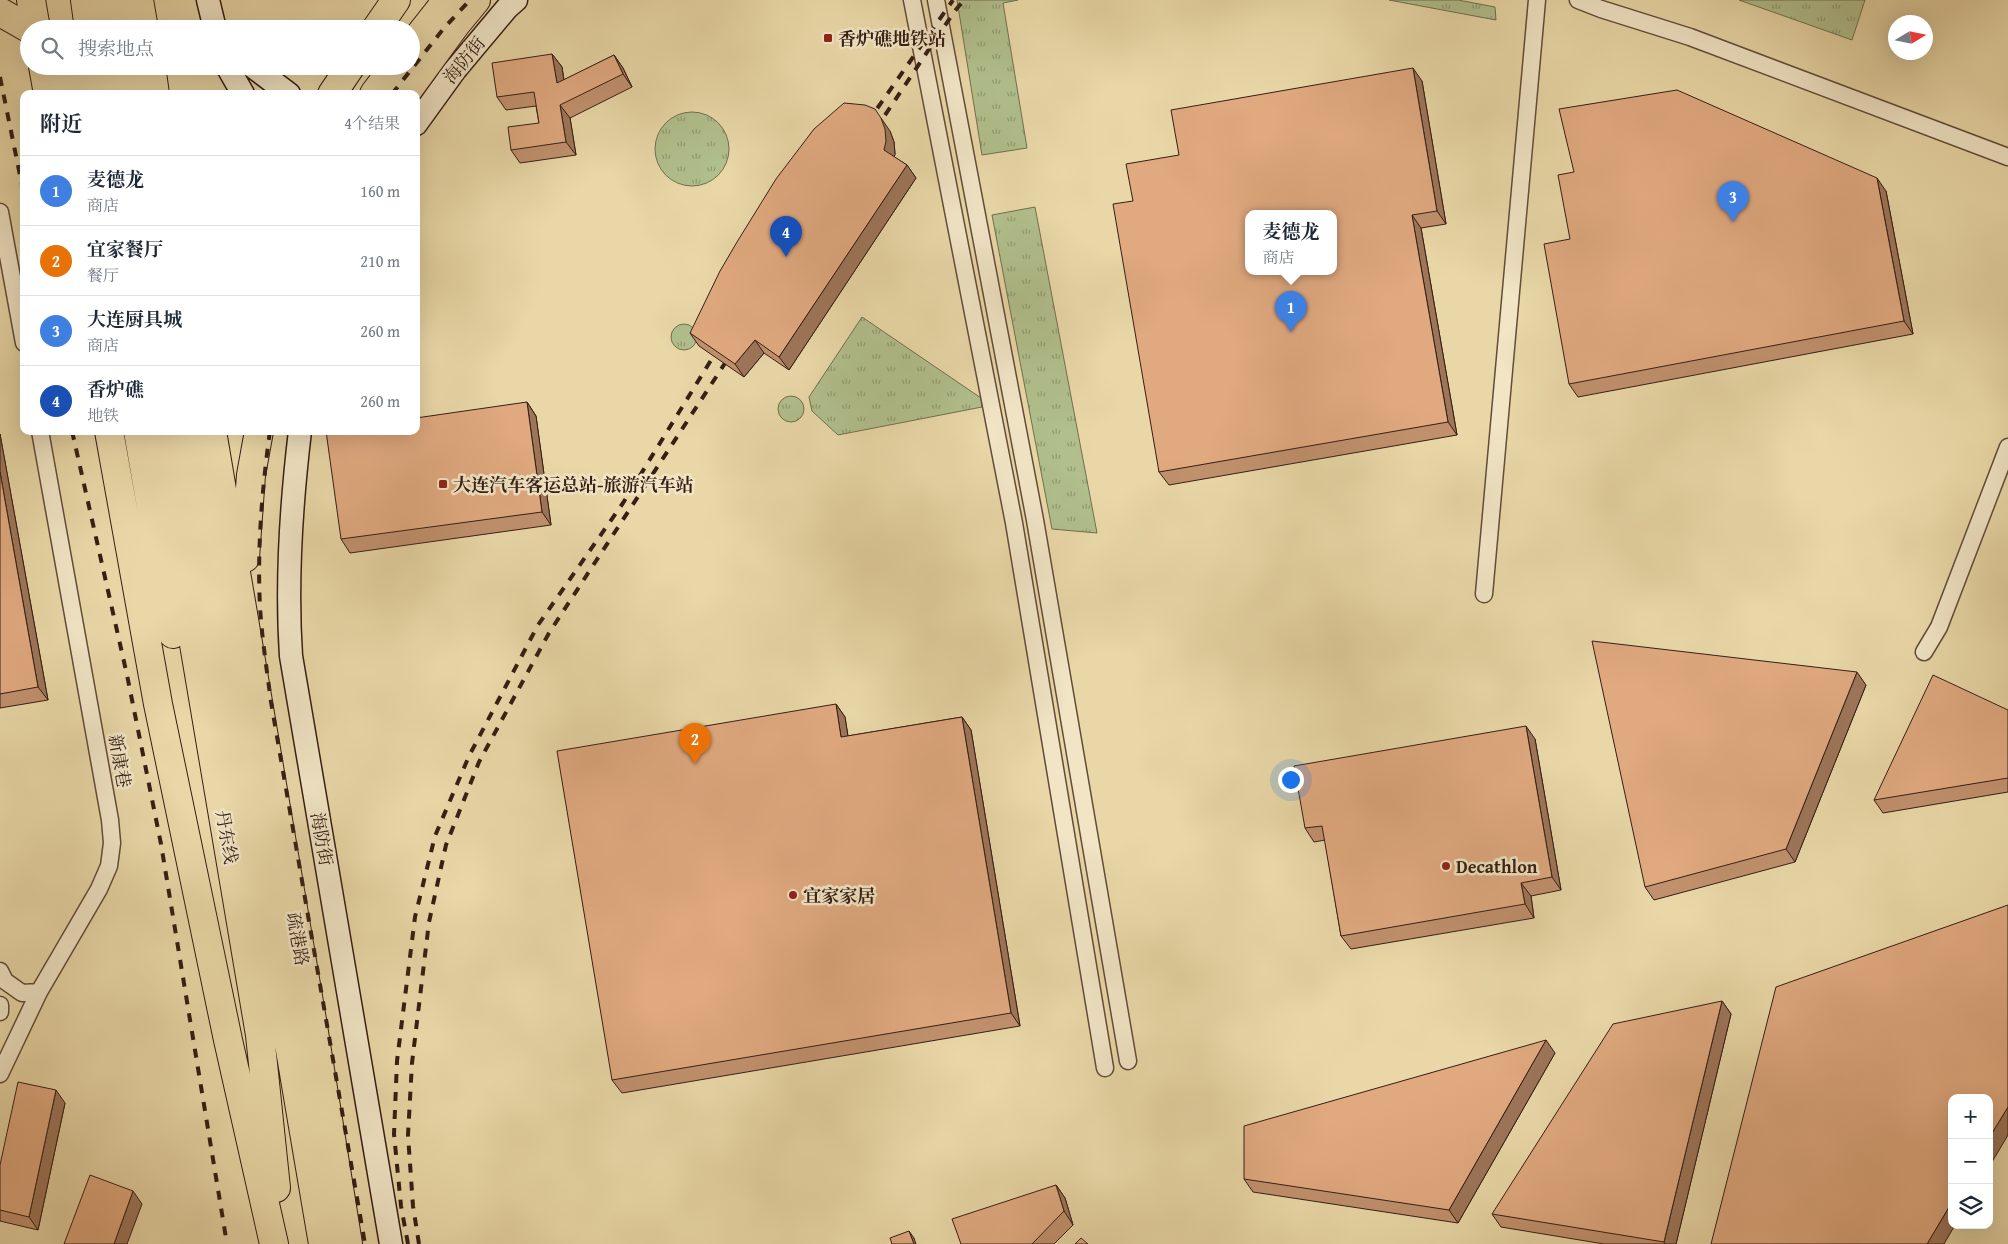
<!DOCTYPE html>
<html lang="zh">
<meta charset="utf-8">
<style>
:root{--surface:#fff;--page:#f2f2f3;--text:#1f2937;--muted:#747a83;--line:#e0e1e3;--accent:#111827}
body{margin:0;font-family:"Gentium Book Plus","Noto Serif SC",serif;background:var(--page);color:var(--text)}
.controls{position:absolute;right:15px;bottom:15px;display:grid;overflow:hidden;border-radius:10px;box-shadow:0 5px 20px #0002}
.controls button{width:45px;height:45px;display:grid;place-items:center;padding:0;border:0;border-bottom:1px solid var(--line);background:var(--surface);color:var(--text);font:25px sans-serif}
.compass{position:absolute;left:1888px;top:15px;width:45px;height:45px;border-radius:50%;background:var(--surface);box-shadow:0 5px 20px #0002;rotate:80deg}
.you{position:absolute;left:1290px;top:779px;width:18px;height:18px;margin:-12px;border:4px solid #fff;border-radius:50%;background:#1a73e8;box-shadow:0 0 0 8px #1a73e833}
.badge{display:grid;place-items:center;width:32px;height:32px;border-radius:50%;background:var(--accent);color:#fff;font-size:16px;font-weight:700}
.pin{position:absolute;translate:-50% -41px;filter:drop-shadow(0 1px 2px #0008)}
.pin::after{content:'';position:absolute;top:26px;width:18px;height:15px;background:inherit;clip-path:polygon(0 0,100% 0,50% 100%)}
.popup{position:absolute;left:1245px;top:210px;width:92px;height:65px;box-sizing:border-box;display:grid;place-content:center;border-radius:10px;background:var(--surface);filter:drop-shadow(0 1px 4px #0005);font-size:16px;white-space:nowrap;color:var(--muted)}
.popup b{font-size:19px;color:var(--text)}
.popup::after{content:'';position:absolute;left:50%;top:100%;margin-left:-10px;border:10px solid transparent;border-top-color:var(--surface)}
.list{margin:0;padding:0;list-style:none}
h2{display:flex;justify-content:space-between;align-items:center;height:65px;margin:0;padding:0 20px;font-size:21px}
h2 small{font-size:16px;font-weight:400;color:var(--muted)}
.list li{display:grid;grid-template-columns:32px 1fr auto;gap:15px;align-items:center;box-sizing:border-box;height:70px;padding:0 20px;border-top:1px solid var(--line)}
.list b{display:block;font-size:19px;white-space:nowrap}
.list p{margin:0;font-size:16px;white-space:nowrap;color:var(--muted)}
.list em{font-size:16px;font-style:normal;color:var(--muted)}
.icon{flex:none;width:28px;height:28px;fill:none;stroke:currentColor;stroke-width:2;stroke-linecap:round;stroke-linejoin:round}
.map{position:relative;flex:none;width:2008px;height:1244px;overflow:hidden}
.search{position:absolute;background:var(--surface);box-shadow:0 5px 20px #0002;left:20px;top:20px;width:400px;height:55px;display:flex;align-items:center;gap:12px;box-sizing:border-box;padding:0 18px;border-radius:28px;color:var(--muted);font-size:19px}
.panel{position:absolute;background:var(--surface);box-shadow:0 5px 20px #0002;left:20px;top:90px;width:400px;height:345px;border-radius:10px}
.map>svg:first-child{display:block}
</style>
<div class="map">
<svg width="2008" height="1244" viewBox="0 0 2008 1244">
<defs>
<pattern id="grass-tufts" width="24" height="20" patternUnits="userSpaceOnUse" patternTransform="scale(1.25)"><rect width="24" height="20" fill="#b0bf8c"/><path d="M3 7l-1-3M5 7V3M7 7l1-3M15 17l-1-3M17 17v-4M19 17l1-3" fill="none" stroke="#909b71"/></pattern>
</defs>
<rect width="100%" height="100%" fill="#e9d7a7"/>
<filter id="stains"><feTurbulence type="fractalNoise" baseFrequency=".004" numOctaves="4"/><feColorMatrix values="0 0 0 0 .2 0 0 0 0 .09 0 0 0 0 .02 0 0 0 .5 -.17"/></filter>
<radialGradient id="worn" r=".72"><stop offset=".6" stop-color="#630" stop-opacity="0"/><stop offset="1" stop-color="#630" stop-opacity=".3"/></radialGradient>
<path fill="url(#grass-tufts)" stroke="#726e50" d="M957 0H1018L1003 3 1027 148 982 155Z
M1389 0H1458L1495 7 1496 20Z
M1739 0H1865L1852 40Z
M655 149a37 37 0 1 1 74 0a37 37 0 1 1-74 0Z
M1035 207 1097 533 1052 529 992 215Z
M862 317 981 398 982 407 838 435 812 411 809 397Z
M671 337a13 13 0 1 1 26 0a13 13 0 1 1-26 0Z
M778 409a13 13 0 1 1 26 0a13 13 0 1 1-26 0Z"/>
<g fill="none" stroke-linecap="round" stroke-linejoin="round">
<defs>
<path id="street" d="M912 0 1014 523 1105 1068
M936 0 1035 520 1128 1061
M1578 0 1601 9 1690 37 2008 157
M0 212 24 343
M1484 594 1537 0
M1924 652 1939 627 2008 447
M0 971 5 981 22 993 39 992
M0 1005V1012
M0 1074 39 992 99 889 109 866 112 843 110 820 40 431"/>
<path id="secondary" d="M208 0 215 29
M227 66 243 94
M252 66 289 94
M416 124 455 70 507 8 516 0
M300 431C291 506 286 581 291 656L391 1244"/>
<path id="highway" d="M31 0 36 29
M85 0 89 29
M112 0 117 29
M139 0 144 29
M0 12 30 29
M376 29 396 0
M411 46 441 8 444 0
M43 66 48 94
M65 66 73 79 77 94
M96 66 101 94
M123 66 128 94
M151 66 155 94
M332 94 351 66
M374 94 395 66
M405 94 457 23 476 0
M109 431 158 704 228 1040 274 1244
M138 431 173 634
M158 431 260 1035 276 1188
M185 431 323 1244
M212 431 313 1026 348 1244
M245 558 251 475 259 431"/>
</defs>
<use href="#street" stroke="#624c39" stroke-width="19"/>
<use href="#secondary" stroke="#351e14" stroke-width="25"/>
<use href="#highway" stroke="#351e14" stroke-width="30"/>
<use href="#street" stroke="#f1e5c6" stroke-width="16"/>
<use href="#secondary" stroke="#f1e5c6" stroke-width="22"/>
<use href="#highway" stroke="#e9d7a7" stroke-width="28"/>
<path stroke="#351e14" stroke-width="4" stroke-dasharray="9 9" stroke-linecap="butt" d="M0 77 24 195
M392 94 444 28 470 0
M867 123 953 0
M875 130 954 12 964 0
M72 431 127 675 161 844 227 1244
M270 431C262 489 257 549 260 607 262 639 267 671 271 702L365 1244
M408 1244 401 1206 394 1134 397 1061 415 917 435 836 469 756 538 625 623 503 721 344
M419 1244 413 1206 408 1135 412 1063 429 922 446 845 479 762 549 633 733 351"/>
</g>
<path fill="#c1916e" stroke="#351e14" d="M552 54 562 67 564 80 614 55 623 68 632 87 570 118 576 155 520 163 511 150 539 123 536 106 506 110 497 97Z
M1422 81 1446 224 1421 228 1457 435 1169 485 1159 472 1179 155Z
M890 131 894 142 895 154 894 157 907 165 916 178 789 370 764 353 744 377 699 346 690 333Z
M1886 191 1913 334 1578 397 1569 384Z
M527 402 536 416 551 525 350 553 341 539Z
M0 434 48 700 0 708Z
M1866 685 1795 862 1654 900 1645 887Z
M836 704 845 717 848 736 962 717 971 730 1020 1026 622 1093 612 1080Z
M2008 710V792L1883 813 1874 800Z
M1535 739 1561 890 1531 896 1534 918 1351 949 1341 936 1325 840 1314 842 1305 828Z
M1722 1001 1731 1014 1676 1244H1604L1501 1227 1492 1214Z
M1555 1053 1458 1223 1253 1192 1244 1179Z
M65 1103 38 1230 0 1221V1165Z
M1056 1185 1065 1198 1073 1225 1054 1244H961Z"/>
<path fill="#9d765a" stroke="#351e14" d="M552 54 562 67 566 96 557 83Z
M614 55 623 68 632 87 623 74Z
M1413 68 1422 81 1446 224 1437 211Z
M560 105 570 118 576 155 566 142Z
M881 118 890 131 894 142 895 154 893 163 884 150Z
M907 165 916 178 789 370 779 357Z
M1877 178 1886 191 1913 334 1904 321Z
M1412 215 1421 228 1457 435 1448 422Z
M755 340 764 353 744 377 735 364Z
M527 402 536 416 551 525 542 512Z
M0 434 48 700 38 687 0 472Z
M1857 672 1866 685 1795 862 1786 849Z
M836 704 845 717 850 750 841 737Z
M962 717 971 730 1020 1026 1011 1013Z
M1526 726 1535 739 1561 890 1552 877Z
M1521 883 1531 896 1534 918 1525 904Z
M1722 1001 1731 1014 1676 1244H1665L1664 1242Z
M1546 1040 1555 1053 1458 1223 1449 1210Z
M56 1090 65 1103 38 1230 29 1217Z
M2008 1107V1135L1989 1167V1138Z
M1056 1185 1065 1198 1073 1225 1064 1211Z
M133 1191 142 1204 127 1244H114Z
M1952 1202V1225H1955L1944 1244H1927Z
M909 1231 914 1238 916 1244H914Z"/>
<path fill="#e0a980" stroke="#351e14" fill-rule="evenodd" d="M552 54 557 83 614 55 623 74 560 105 566 142 511 150 508 127 539 123 534 92 497 97 492 63Z
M1413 68 1437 211 1412 215 1448 422 1159 472 1113 204 1133 201 1126 164 1179 155 1171 110ZM1248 213H1334V271H1248Z
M1677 90 1877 178 1904 321 1569 384 1544 244 1570 239 1558 175 1574 172 1559 109Z
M844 103 865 105 875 109 881 118 885 129 886 141 884 150 907 165 779 357 755 340 735 364 690 333 720 271 737 242 776 179 814 129Z
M527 402 542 512 341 539 326 431H416V418Z
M0 472 38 687 0 694Z
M1592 641 1857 672 1786 849 1645 887Z
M1933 675 2008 710V778L1874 800Z
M836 704 841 737 962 717 1011 1013 612 1080 557 751Z
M1526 726 1552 877 1521 883 1525 904 1341 936 1322 826 1305 828 1294 766Z
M2008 905V1107L1989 1138V1098H1952V1202L1927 1244H1711L1776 987Z
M1722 1001 1664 1242 1492 1214 1613 1024Z
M1546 1040 1449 1210 1244 1179V1126Z
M18 1082 56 1090 29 1217 0 1210V1165Z
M90 1175 133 1191 114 1244H64Z
M1056 1185 1064 1211 1032 1244H961L952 1219Z
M909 1231 914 1244H892L890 1238Z
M1081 1238 1088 1244H1075Z"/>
<g fill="#8f2418" stroke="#f1e5c6" stroke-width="2">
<rect x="823" y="33" width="10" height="10" rx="2.5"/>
<rect x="438" y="479" width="10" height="10" rx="2.5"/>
<circle cx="1446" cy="866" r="5"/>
<circle cx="793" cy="895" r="5"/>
</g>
<g text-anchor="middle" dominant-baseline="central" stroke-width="5" stroke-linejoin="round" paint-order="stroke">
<g font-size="18" font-weight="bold" fill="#351e14" stroke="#f1e5c6" text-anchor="start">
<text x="838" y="38">香炉礁地铁站</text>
<text x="453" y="484">大连汽车客运总站-旅游汽车站</text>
<text x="1456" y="866">Decathlon</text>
<text x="803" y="895">宜家家居</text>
</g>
<g font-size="18" fill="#351e14" stroke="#f1e5c6">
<text transform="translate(464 60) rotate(-51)">海防街</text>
<text transform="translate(120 761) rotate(80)">新康巷</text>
<text transform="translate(227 837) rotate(80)">丹东线</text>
<text transform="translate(322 839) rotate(80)">海防街</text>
<text transform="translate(298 939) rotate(80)">疏港路</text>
</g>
</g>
<rect width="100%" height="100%" filter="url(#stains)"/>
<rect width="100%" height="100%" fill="url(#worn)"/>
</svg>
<div class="controls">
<button>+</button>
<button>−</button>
<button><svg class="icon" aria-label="layers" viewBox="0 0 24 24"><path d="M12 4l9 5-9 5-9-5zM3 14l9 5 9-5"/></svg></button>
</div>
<svg class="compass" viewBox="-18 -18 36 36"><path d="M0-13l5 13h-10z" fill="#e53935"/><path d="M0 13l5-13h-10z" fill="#747a83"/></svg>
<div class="you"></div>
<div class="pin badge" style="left:1291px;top:332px;background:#3f7fe0">1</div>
<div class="popup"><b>麦德龙</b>商店</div>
<div class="pin badge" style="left:695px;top:764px;background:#e8710a">2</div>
<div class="pin badge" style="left:1733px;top:222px;background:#3f7fe0">3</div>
<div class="pin badge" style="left:786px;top:257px;background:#1a4fb4">4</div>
<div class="search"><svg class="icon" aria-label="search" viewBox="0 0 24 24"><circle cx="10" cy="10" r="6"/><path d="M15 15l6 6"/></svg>搜索地点</div>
<section class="panel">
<h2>附近<small>4个结果</small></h2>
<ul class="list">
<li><span class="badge" style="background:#3f7fe0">1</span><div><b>麦德龙</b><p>商店</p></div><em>160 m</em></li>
<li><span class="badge" style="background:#e8710a">2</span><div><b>宜家餐厅</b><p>餐厅</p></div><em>210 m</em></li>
<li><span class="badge" style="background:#3f7fe0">3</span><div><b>大连厨具城</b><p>商店</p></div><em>260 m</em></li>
<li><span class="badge" style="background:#1a4fb4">4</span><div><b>香炉礁</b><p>地铁</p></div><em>260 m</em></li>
</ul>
</section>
</div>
